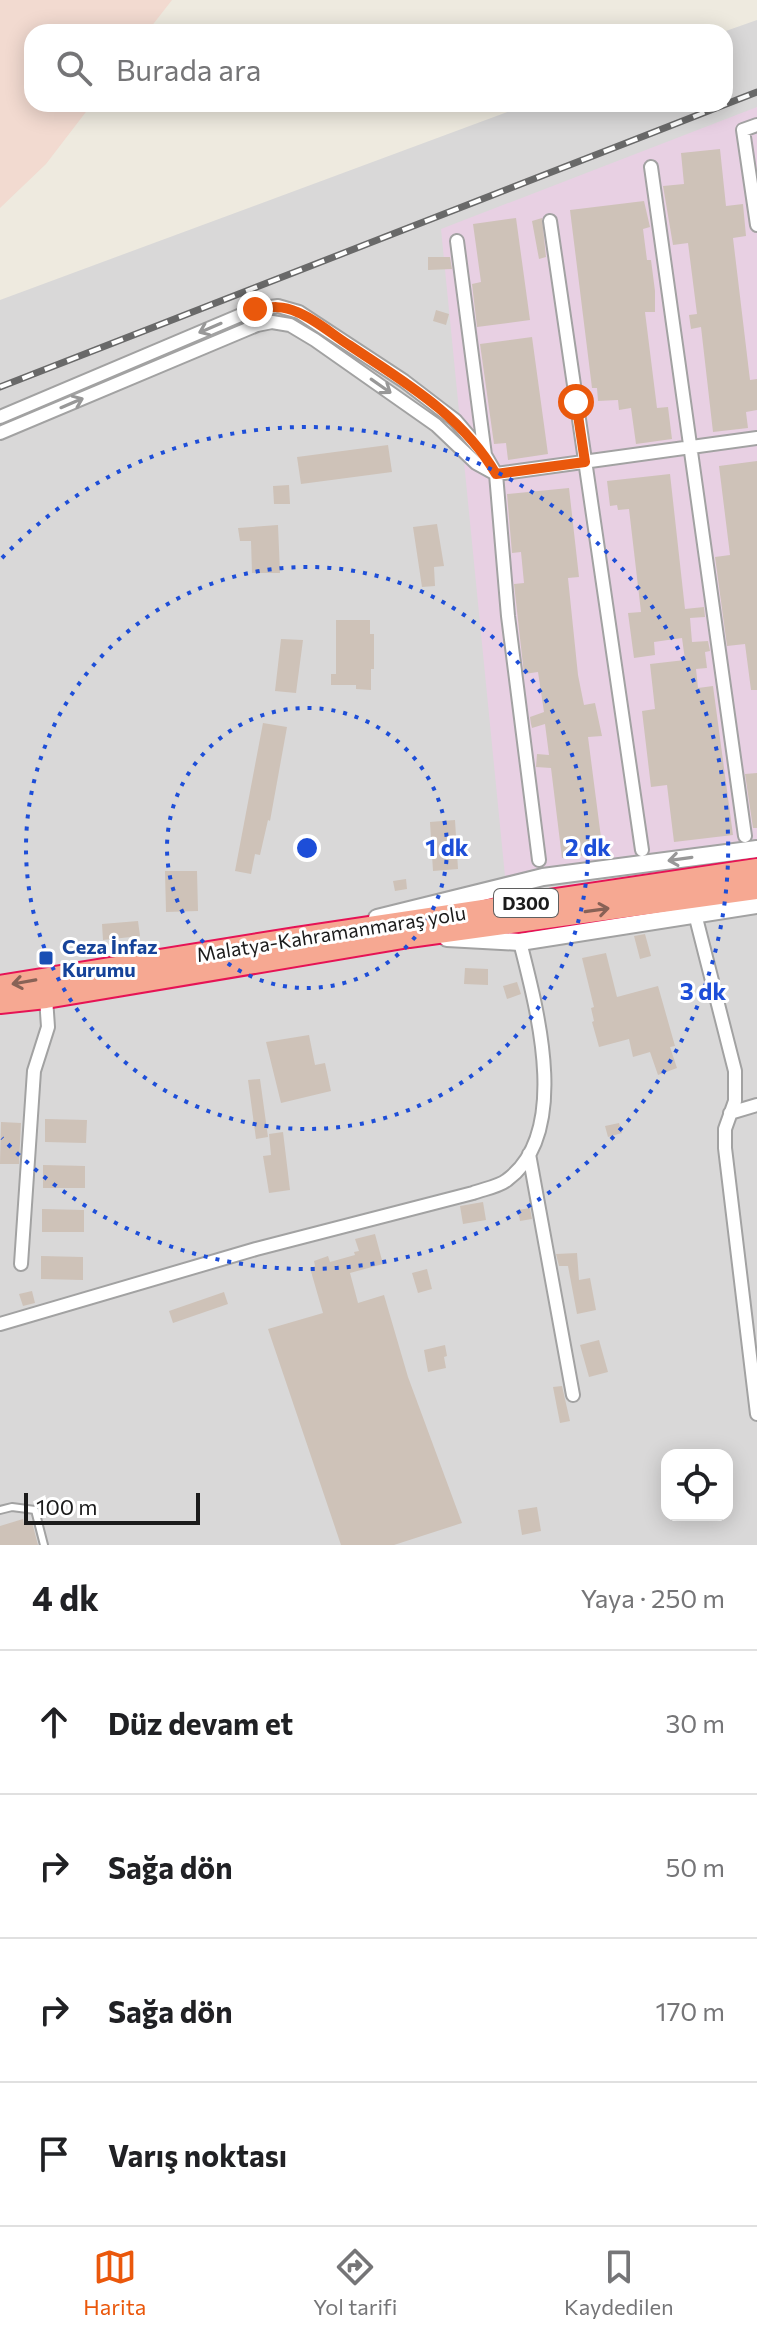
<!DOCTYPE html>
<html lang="tr">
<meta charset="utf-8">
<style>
:root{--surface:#fff;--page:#f6f6f6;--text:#202124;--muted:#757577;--line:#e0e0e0;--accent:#ea580c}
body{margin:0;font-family:Commissioner,sans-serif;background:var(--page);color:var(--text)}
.controls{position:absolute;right:24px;bottom:24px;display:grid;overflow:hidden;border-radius:16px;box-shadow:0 4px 20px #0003}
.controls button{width:72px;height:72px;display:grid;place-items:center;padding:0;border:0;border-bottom:2px solid var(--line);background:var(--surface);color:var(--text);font:40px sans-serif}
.scale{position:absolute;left:24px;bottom:20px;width:176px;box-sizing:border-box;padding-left:8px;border:4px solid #1b1b1b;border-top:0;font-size:22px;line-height:28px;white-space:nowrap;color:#1b1b1b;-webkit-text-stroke:6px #fff;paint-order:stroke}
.stop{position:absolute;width:24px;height:24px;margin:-18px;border:6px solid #ea580c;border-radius:50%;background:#fff}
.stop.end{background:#ea580c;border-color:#fff;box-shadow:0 2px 8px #0008}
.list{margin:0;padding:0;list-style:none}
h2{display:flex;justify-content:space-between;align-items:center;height:104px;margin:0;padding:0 32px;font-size:34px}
h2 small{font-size:26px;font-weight:400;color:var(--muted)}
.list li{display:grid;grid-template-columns:52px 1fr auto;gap:24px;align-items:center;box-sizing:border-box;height:144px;padding:0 32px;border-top:2px solid var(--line)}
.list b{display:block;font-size:30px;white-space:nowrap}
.list em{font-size:26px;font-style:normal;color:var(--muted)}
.icon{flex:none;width:44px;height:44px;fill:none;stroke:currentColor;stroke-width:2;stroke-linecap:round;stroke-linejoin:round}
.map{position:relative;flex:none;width:757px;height:1545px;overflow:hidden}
.search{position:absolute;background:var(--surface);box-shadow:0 4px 20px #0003;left:24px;right:24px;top:24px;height:88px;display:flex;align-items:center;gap:20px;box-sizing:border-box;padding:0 28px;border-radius:24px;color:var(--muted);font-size:30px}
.sheet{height:680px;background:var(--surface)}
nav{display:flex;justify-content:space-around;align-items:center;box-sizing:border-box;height:112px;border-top:2px solid var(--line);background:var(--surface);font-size:22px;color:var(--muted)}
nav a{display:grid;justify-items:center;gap:4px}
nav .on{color:var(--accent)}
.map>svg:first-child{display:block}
</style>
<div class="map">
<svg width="757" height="1545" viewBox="0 0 757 1545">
<rect width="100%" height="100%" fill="#eeeadf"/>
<path fill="#d9d8d8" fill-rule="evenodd" d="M757 20V1545H0V300L529 104H725L723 32ZM667 1455H727V1515H667Z"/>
<path fill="#e8d0e3" d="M757 107V842L505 876 441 229Z"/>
<path fill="#f2dad0" d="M0 0H172L147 32H32V104H92L46 164 0 208Z"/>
<path fill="#cec2b8" d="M720 149 726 206 743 204 746 236 733 238 750 380 757 379V410L746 412 748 428 713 432 701 327 691 329 689 315 697 314 688 243 673 245 663 186 684 184 681 153Z
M644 201 650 227 643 229 647 260H651L655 291V312H645L657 408 668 407 672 439 636 444 631 408 619 410 618 400 598 401 597 388H592L570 210Z
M516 218 530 320 477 327 472 284 481 282 473 224Z
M542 218 546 257 539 259 532 221Z
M428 257H450L452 269 428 270Z
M436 310 449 314 446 325 433 321Z
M532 337 548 454 508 460 506 443 494 444 480 344Z
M388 445 392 472 301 484 297 457Z
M757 461V690H751L745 644 727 646 715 557 730 555 719 466Z
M670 474 685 609 704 607 705 617 690 618 692 642 708 641 710 651 705 652 707 668 696 669 698 688 713 686 733 835 674 842 667 785 651 787 642 711 655 709 650 664 685 660 682 638 654 642 655 655 634 658 628 613 641 612 629 509 618 510 617 505 610 506 607 481Z
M289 485 290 504H274L273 486Z
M569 488 579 577 568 578 578 675 584 705 595 703 602 736 588 737 603 853 562 858 551 768 536 767 537 754 549 755 545 724 532 728 531 724 530 717 544 712 538 672 524 674 514 584 524 583 521 552 512 553 507 494Z
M437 524 444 566 434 567 435 586 422 587 413 527Z
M278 525 280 573H252L251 541H240L238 528Z
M336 620H370V634H374V669H371V690L356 689V685H331V674H336Z
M281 639 303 640 296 693 275 691Z
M263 723 287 727 270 821 268 820 260 855 255 854 251 874 235 871Z
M757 773V828H753L745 774Z
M455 820 458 869 433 871 430 822Z
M165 871H197L198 911 166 912Z
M406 879 407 889 395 891 393 881Z
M138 921 140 936 103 940 102 924Z
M645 934 651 956 640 959 634 936Z
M606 953 617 997 658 986 675 1046 670 1047 677 1068 658 1075 650 1052 633 1057 629 1039 599 1047 592 1022 594 1021 591 1008 594 1007 582 958Z
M465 968 488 969V985L464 984Z
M517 982 521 994 507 999 503 986Z
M309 1035 315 1065 325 1063 331 1091 281 1103 266 1042Z
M260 1079 268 1137 256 1139 248 1080Z
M45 1119 87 1120 86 1143 45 1142Z
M1 1122 21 1123 19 1164H0Z
M619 1123 622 1133 608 1137 605 1126Z
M283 1132 290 1190 269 1193 263 1156 271 1155 269 1134Z
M43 1165 85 1166V1188H43Z
M483 1202 486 1220 463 1224 460 1206Z
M530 1208 532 1219 520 1221 518 1210Z
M42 1209 84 1210V1232H42Z
M375 1234 383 1264 350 1273 358 1303 384 1295 408 1377 462 1523 394 1545H341L268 1329 323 1313 310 1268 315 1266 314 1261 328 1256 330 1262 355 1255 354 1252 359 1251 355 1239Z
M577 1253 579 1280 590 1278 596 1310 577 1314 568 1266H559L556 1254Z
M41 1256 83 1257V1280L41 1279Z
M427 1269 432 1289 418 1293 412 1273Z
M32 1291 35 1303 23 1306 19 1294Z
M224 1292 228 1304 173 1323 169 1311Z
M599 1340 608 1372 589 1377 580 1345Z
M445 1345 447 1356 444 1357 446 1368 428 1372 424 1350Z
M562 1386 570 1421 560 1423 553 1387Z
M537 1507 541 1531 522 1535 518 1510Z
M23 1519 24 1524 32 1522 38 1545H0V1526Z"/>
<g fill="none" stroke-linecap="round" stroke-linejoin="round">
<defs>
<path id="service" d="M0 1510 12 1507 35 1510 44 1545"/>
<path id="minor" d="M757 125 743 130 757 225
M651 167 745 836
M550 221 642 850
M457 241 485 455 496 474 508 616 539 860
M0 417 255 309 278 306 299 312 404 381 455 420 485 455
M0 433 257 325 272 322 290 325 315 340 436 425 476 463 496 474 757 438
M695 914 735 1071V1101L725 1129V1148L757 1414
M730 1113 757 1105
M529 1154 573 1395
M21 1264 34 1071 48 1027 46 998
M0 1324 256 1249 473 1193C483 1189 498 1187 507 1180 572 1132 536 1006 520 942"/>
<path id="tertiary" d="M377 918 543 877 757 849
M447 938 520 942 757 905"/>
<path id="trunk" d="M0 986 295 938 757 869
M0 1003 46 998 409 937 757 889"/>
</defs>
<use href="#service" stroke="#a2a2a2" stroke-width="10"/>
<use href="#minor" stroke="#a2a2a2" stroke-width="16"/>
<use href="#tertiary" stroke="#a2a2a2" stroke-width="20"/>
<use href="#trunk" stroke="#e61355" stroke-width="24"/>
<use href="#service" stroke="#fff" stroke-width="6"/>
<use href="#minor" stroke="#fff" stroke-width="12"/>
<use href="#tertiary" stroke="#fff" stroke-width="16"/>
<use href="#trunk" stroke="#f6a892" stroke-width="20"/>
<defs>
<path id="rail" d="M0 387 757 92"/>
</defs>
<use href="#rail" stroke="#696969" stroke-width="7"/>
<use href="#rail" stroke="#fff" stroke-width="4" stroke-dasharray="12" stroke-linecap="butt"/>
</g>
<defs><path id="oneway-shaft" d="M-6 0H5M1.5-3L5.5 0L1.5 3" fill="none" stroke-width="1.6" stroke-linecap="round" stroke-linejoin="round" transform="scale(2)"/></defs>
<g stroke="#989898">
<use href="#oneway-shaft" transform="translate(210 328) rotate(157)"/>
<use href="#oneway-shaft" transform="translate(381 386) rotate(35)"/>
<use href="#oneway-shaft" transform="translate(72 403) rotate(-23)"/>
<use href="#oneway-shaft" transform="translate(680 859) rotate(172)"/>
</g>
<g stroke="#886256">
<use href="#oneway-shaft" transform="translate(597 910) rotate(-8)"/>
<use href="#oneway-shaft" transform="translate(24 982) rotate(170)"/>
</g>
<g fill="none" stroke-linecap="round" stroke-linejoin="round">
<path stroke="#ea580c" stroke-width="10" d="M255 309C270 307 283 305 297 312 315 319 333 335 349 345 404 382 462 415 496 474L585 462 576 402"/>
</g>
<g fill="none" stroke="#1d4ed8" stroke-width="4" stroke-dasharray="4 8">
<circle cx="307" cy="848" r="140"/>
<circle cx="307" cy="848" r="281"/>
<path d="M2 558A421 421 0 1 1 2 1138"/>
</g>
<rect fill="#1a4fb4" stroke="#fff" stroke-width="3" x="38" y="950" width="16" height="16" rx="4"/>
<g text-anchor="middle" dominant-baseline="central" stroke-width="6" stroke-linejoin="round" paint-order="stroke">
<rect fill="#fff" stroke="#5f5f5f" stroke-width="2" x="494" y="889" width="64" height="28" rx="6"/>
<g font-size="18" font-weight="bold" fill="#1b1b1b">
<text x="526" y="903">D300</text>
</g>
<g font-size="20" fill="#1b1b1b" stroke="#fff">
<text transform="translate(331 933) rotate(-9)">Malatya-Kahramanmaraş yolu</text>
</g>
<g font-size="20" font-weight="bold" fill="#164399" stroke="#fff" text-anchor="start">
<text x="62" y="946">Ceza İnfaz<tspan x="62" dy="23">Kurumu</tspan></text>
</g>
</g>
<circle cx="307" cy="848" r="12" fill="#1d4ed8" stroke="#fff" stroke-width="4"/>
<g font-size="24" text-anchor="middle" font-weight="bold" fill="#1d4ed8" stroke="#fff" stroke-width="6" stroke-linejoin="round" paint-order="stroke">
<text x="447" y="856">1 dk</text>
<text x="588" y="856">2 dk</text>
<text x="703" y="1000">3 dk</text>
</g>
</svg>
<div class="controls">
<button><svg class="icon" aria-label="locate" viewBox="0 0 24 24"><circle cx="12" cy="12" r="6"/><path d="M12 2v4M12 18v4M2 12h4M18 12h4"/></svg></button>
</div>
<div class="scale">100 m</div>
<div class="stop" style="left:576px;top:402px"></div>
<div class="stop end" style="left:255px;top:309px"></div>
<div class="search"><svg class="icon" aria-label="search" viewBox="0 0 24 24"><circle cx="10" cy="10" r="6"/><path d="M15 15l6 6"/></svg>Burada ara</div>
</div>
<section class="sheet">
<h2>4 dk<small>Yaya · 250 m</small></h2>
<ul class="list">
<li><svg class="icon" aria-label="ahead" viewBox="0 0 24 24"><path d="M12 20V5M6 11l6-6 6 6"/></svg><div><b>Düz devam et</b></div><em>30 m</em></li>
<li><svg class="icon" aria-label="right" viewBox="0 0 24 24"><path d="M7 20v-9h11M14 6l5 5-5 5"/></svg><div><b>Sağa dön</b></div><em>50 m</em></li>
<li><svg class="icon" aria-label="right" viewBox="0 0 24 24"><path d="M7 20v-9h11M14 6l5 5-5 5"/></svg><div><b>Sağa dön</b></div><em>170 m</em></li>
<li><svg class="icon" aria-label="arrive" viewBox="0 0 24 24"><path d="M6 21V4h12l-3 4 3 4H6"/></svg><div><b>Varış noktası</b></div></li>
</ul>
</section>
<nav>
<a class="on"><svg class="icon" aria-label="map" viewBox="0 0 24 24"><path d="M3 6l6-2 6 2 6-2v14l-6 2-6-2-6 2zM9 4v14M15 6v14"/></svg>Harita</a>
<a><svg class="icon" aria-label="directions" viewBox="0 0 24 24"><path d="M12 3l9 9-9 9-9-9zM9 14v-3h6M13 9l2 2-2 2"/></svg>Yol tarifi</a>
<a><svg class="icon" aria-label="saved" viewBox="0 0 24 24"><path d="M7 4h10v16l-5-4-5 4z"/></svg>Kaydedilen</a>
</nav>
